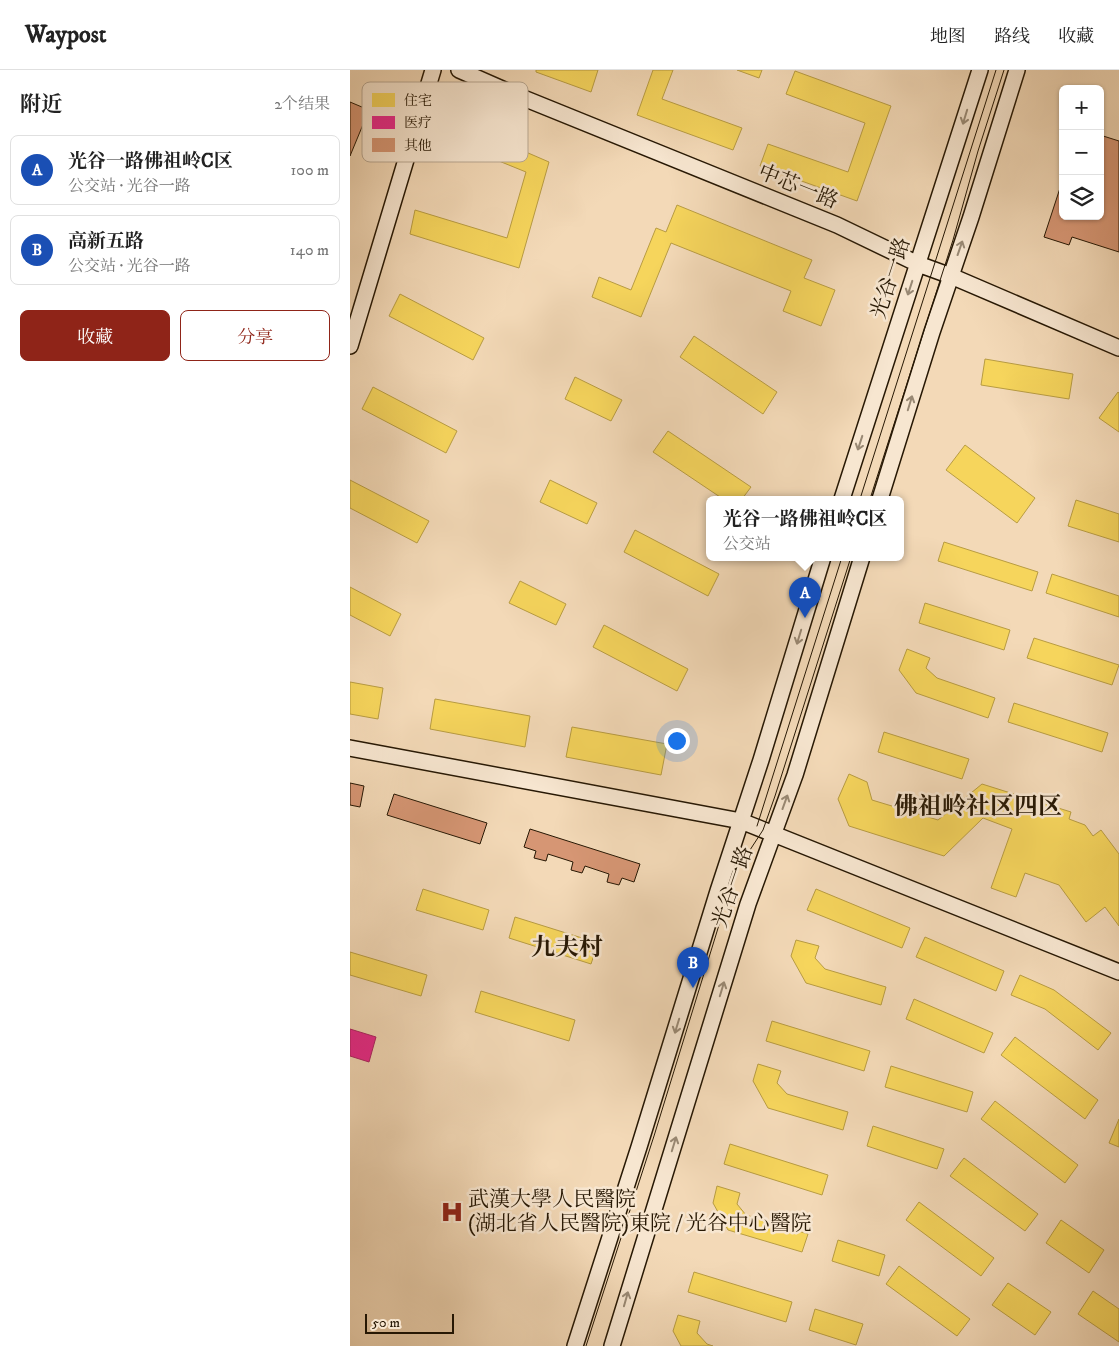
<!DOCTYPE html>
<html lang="zh">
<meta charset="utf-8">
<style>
:root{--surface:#fff;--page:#f6f6f6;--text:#222;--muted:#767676;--line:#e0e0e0;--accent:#8f2418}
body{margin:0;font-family:"IM FELL DW Pica","Noto Serif SC",serif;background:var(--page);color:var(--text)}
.controls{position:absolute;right:15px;top:15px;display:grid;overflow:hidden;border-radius:8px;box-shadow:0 1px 4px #0004}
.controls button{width:45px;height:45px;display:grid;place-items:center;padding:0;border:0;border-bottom:1px solid var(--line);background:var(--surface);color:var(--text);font:25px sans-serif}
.scale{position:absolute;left:15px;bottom:12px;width:89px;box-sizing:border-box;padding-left:5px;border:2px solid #271804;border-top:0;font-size:14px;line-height:18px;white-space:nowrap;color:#271804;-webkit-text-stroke:4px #f7e6d0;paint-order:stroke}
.you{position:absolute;left:326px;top:670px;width:18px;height:18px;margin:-12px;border:4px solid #fff;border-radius:50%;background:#1a73e8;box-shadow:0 0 0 8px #1a73e833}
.badge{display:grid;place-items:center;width:32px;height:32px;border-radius:50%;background:var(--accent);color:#fff;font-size:16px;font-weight:700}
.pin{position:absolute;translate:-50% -41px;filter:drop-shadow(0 1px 2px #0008)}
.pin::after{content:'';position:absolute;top:26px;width:18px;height:15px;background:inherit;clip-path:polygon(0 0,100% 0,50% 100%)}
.popup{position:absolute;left:356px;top:426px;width:198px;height:65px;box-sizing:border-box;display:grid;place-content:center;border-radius:8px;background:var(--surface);filter:drop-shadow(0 1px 4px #0005);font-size:16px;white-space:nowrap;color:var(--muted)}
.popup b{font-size:19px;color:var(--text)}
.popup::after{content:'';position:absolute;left:50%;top:100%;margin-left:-10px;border:10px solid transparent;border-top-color:var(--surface)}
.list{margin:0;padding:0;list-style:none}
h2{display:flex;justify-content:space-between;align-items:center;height:65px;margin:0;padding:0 20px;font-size:21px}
h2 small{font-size:16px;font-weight:400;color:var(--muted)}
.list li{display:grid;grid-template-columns:32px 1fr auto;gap:15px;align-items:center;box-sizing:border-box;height:70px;margin:0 10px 10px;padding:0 10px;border:1px solid var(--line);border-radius:8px}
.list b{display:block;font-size:19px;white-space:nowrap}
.list p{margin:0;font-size:16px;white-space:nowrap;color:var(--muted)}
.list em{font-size:16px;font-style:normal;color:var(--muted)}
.actions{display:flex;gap:10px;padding:15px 20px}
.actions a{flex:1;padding:11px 0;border:1px solid var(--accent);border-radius:8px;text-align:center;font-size:18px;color:var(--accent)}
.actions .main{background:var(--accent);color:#fff}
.icon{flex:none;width:28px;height:28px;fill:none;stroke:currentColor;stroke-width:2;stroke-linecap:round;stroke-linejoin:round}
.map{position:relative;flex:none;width:769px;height:1276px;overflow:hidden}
header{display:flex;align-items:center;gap:30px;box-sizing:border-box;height:70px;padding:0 25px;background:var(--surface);border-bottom:1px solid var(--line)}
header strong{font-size:24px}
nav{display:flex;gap:28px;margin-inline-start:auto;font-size:18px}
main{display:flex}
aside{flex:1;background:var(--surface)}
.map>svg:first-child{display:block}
</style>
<header>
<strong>Waypost</strong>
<nav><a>地图</a><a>路线</a><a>收藏</a></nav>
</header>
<main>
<aside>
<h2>附近<small>2个结果</small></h2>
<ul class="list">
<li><span class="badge" style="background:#1a4fb4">A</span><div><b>光谷一路佛祖岭C区</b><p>公交站 · 光谷一路</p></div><em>100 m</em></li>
<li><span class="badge" style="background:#1a4fb4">B</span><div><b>高新五路</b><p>公交站 · 光谷一路</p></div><em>140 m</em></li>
</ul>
<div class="actions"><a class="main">收藏</a><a>分享</a></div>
</aside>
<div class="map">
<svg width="769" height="1276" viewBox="0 0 769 1276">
<rect width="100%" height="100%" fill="#f3d9b7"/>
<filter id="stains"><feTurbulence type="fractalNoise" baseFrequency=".004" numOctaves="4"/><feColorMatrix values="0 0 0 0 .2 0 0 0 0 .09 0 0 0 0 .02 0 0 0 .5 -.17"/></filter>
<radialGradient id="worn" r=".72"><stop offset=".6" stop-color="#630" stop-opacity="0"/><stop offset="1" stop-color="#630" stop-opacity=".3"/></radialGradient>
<path fill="#f6d55c" stroke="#b89c42" d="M186 0H248L241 22 186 2Z
M303 0H323L312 29 392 58 383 80 287 45Z
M387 0H412L409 8Z
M445 1 541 36 507 131 410 96 418 74 498 102 515 53 436 24Z
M88 44 199 92 169 198 60 164 65 140 157 168 176 102 80 63Z
M327 135 462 190 454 208 485 220 471 256 433 241 441 221 321 173 291 247 242 227 249 207 281 220 306 158 316 162Z
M50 224 134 268 123 290 39 246Z
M344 266 427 322 413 344 330 287Z
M635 289 723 304 719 329 631 315Z
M225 307 272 330 261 351 215 329Z
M23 317 107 361 96 383 12 339Z
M768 322 769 323V362L749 348Z
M318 361 401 417 392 429H373L303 382Z
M615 375 685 428 667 453 596 400Z
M0 410 79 451 67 473 0 438Z
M200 410 247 433 237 454 190 432Z
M726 430 769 444V472L718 456Z
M285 460 369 504 358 526 274 482Z
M594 472 688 502 682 521 588 491Z
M702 504 769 526V547L696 523Z
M170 511 216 534 206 555 159 533Z
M0 517 51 544 40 566 0 545Z
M575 533 660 560 654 580 569 553Z
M254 555 338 599 327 621 243 577Z
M684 568 769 595 762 615 677 588Z
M557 579 580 588 576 598 587 608 645 628 638 648 566 623 549 600Z
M0 612 33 618 28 649 0 644Z
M85 629 180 646 175 677 80 659Z
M664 633 758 663 752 682 658 652Z
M222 657 317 674 311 705 216 687Z
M534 662 619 689 612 709 528 682Z
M499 704 517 712 522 730 588 750 632 714 721 742 719 749 735 755 743 766 751 760 769 784V856L755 837 736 852 709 815 675 803 666 827 641 818 662 759 633 748 594 786 499 756 488 729Z
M73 819 139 840 133 860 66 840Z
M466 819 560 858 552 878 457 840Z
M165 847 248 873 241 894 159 868Z
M575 867 654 901 646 921 566 887Z
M446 870 469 876 465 888 475 899 536 917 531 935 456 913 441 886Z
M0 882 77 905 71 926 0 905Z
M670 905 704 920 761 963 748 980 695 939 661 925Z
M131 921 225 950 219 971 125 942Z
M564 929 643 963 634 983 556 949Z
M422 951 520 981 514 1001 416 971Z
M665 967 748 1030 735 1049 651 985Z
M408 994 431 1001 427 1013 437 1024 498 1042 493 1060 418 1038 403 1011Z
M541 996 623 1022 617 1042 535 1017Z
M645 1031 728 1095 715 1113 631 1049Z
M769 1049V1077L759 1073Z
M523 1056 594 1079 587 1099 517 1076Z
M380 1074 478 1105 472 1125 374 1094Z
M614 1088 688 1144 675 1161 600 1106Z
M367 1116 390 1123 387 1134 396 1145 458 1164 452 1182 378 1160 363 1133Z
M569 1132 644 1188 631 1206 556 1150Z
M711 1150 754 1180 739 1203 696 1173Z
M488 1170 535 1185 529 1206 482 1191Z
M549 1196 620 1249 607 1266 536 1214Z
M344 1202 442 1232 436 1252 338 1222Z
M658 1213 701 1242 685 1265 642 1235Z
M743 1221 769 1239V1272L728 1244Z
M465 1239 513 1254 506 1275 459 1260Z
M328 1245 350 1251 347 1263 357 1274 363 1276H331L323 1261Z"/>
<path fill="#e7298a" stroke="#ad2462" d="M0 959 26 967 19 992 0 986Z"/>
<path fill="#d69674" stroke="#271804" d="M0 32 19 40 0 86Z
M750 65 769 71V182L722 167 719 175 694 167 713 109V146H750Z
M0 713 14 716 10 737 0 735Z
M44 724 137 753 130 774 37 745Z
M180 759 290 794 284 812 272 808 269 815 257 812 259 804 235 796 232 803 221 800 223 792 198 784 196 791 184 788 186 781 174 777Z"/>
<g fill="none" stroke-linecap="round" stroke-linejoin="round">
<defs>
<path id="secondary" d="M109 0 166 25 487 155 568 194 601 206 769 278
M0 276 83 0
M492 429 630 0
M530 429 582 262 621 147 667 0
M0 678 391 751 769 902
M225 1276 289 1077 368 821 411 690 473 487
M262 1276 398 834 445 705 512 487"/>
</defs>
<use href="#secondary" stroke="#271804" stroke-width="18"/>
<use href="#secondary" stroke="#f7e6d0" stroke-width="15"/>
<path stroke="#271804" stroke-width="1" d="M510 429 646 0
M520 429 603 170 628 81 654 0
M407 756 492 487
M236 1276 304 1066 385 803 413 760 425 726 501 487"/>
</g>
<defs><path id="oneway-shaft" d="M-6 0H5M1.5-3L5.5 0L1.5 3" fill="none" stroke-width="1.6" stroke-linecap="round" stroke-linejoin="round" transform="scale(1.25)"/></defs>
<g stroke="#998974">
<use href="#oneway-shaft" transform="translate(615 47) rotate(107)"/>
<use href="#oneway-shaft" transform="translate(610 178) rotate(-71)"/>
<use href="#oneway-shaft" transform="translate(560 218) rotate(108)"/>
<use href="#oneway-shaft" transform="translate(560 333) rotate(-73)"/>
<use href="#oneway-shaft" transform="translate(510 373) rotate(108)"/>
<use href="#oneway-shaft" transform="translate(449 567) rotate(107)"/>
<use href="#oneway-shaft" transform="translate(435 732) rotate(-70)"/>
<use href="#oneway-shaft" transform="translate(372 919) rotate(-73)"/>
<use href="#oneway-shaft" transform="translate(327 956) rotate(107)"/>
<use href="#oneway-shaft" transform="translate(324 1074) rotate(-73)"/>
<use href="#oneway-shaft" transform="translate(276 1229) rotate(-74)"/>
</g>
<defs>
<symbol id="hospital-bare" viewBox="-9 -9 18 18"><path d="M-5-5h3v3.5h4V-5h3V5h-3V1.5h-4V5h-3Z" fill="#8f2418" stroke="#f7e6d0" stroke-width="2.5" paint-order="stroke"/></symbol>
</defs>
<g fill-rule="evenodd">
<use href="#hospital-bare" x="86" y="1126" width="32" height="32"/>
</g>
<g text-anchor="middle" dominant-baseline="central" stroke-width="5" stroke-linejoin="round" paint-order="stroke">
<g font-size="21" fill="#271804" stroke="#f7e6d0">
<text transform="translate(448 117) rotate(22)">中芯一路</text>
<text transform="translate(541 208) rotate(-72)">光谷一路</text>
<text transform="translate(383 817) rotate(-71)">光谷一路</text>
</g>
<g font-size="21" fill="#271804" stroke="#f7e6d0" text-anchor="start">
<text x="118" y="1130">武漢大學人民醫院<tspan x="118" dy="24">(湖北省人民醫院)東院 / 光谷中心醫院</tspan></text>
</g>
<g font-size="24" font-weight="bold" fill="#271804" stroke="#f7e6d0">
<text x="628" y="737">佛祖岭社区四区</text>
<text x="217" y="878">九夫村</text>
</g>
</g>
<rect x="12" y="12" width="166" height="80" rx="8" fill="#f7e6d0" stroke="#b9a893" stroke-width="1"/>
<rect x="22" y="23" width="23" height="14" fill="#f6d55c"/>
<rect x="22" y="46" width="23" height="13" fill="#e7298a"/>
<rect x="22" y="68" width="23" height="14" fill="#d69674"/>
<g font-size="14" fill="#271804">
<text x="54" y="35">住宅</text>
<text x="54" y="57">医疗</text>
<text x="54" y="80">其他</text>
</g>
<rect width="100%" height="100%" filter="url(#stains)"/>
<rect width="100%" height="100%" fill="url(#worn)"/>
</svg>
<div class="controls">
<button>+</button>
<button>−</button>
<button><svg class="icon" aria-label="layers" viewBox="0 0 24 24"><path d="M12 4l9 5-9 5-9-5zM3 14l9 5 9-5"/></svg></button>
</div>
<div class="scale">50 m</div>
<div class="you"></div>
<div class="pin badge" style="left:455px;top:548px;background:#1a4fb4">A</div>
<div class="popup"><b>光谷一路佛祖岭C区</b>公交站</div>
<div class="pin badge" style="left:343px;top:918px;background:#1a4fb4">B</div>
</div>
</main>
